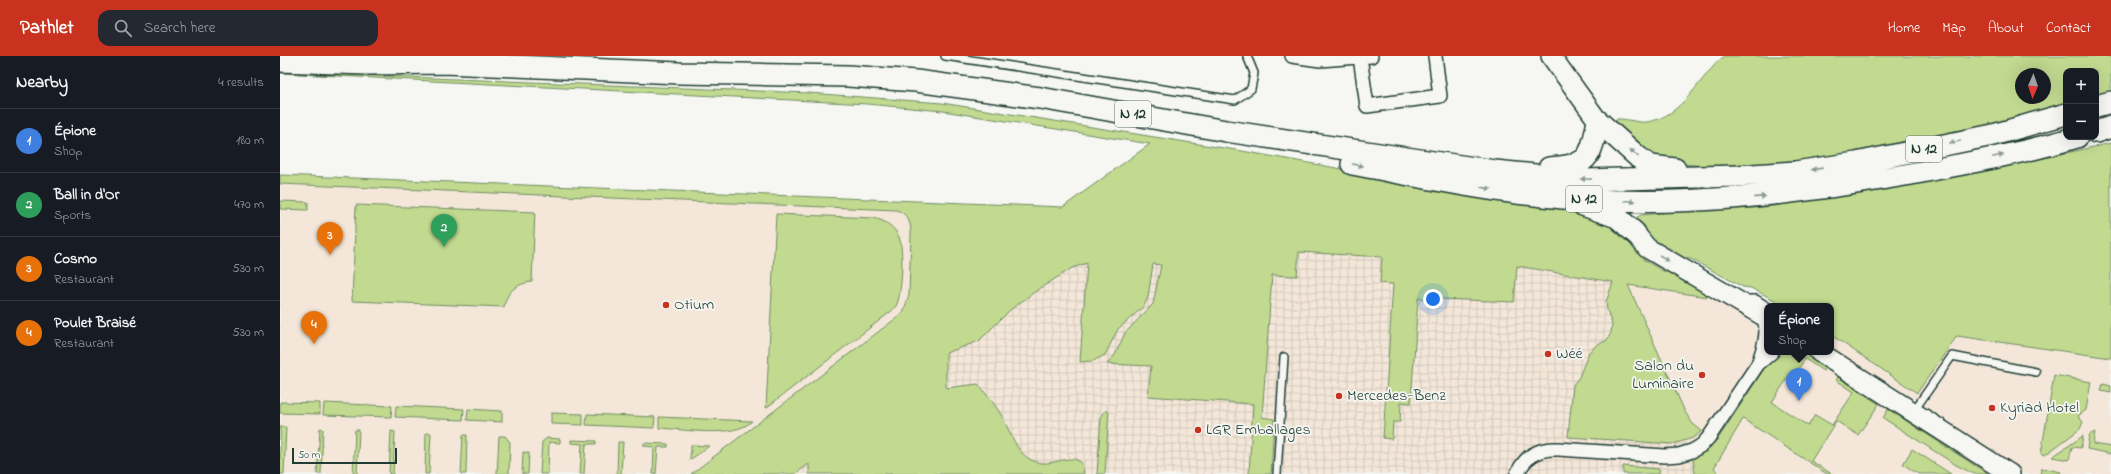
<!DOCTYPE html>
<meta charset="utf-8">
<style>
:root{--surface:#171b24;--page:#242831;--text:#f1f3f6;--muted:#9ea1a6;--line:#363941;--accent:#c8321e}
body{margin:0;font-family:"Indie Flower",sans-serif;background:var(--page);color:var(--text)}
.controls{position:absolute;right:12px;top:12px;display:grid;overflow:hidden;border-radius:8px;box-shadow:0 4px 16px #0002}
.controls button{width:36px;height:36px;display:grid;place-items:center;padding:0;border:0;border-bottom:1px solid var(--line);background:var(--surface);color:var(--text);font:20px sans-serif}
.compass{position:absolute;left:1735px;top:12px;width:36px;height:36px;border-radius:50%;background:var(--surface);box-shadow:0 4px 16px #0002;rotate:182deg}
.scale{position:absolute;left:12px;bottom:10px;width:105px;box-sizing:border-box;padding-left:4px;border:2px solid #1f3d34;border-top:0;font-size:11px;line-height:14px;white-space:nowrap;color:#1f3d34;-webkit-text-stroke:3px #f6f6f2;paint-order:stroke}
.you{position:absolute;left:1153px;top:243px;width:14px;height:14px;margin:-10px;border:3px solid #fff;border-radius:50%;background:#1a73e8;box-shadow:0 0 0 6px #1a73e833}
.badge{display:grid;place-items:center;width:26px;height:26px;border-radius:50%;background:var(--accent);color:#fff;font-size:13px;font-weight:700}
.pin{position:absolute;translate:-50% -33px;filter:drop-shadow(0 1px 2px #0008)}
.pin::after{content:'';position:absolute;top:21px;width:14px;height:12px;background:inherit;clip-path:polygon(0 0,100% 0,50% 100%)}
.popup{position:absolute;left:1484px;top:247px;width:70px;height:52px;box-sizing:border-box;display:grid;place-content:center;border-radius:8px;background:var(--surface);filter:drop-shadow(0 1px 3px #0005);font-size:13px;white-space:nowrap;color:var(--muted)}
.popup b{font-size:15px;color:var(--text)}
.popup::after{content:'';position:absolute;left:50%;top:100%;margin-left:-8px;border:8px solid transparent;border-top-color:var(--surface)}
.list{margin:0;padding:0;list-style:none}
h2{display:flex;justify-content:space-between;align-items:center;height:52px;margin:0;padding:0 16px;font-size:17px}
h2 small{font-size:13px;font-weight:400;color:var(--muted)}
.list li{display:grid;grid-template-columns:26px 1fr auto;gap:12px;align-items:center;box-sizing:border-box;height:64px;padding:0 16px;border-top:1px solid var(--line)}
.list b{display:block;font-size:15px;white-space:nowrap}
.list p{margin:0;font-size:13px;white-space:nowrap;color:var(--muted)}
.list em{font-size:13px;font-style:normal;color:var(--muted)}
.icon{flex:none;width:22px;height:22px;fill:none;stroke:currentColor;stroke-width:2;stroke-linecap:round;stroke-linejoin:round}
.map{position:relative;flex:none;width:1831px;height:418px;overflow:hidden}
header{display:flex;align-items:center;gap:24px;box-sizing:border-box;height:56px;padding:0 20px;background:var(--accent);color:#fff}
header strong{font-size:19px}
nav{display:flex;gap:22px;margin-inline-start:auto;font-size:14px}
.search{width:280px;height:36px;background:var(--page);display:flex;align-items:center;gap:10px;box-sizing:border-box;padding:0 14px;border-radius:12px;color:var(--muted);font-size:15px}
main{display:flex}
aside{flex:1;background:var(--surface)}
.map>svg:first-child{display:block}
</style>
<header>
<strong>Pathlet</strong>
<div class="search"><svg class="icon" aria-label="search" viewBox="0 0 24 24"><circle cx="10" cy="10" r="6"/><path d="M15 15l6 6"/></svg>Search here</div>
<nav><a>Home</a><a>Map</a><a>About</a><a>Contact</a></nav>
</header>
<main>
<aside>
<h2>Nearby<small>4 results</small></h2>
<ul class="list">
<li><span class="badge" style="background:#3f7fe0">1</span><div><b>Épione</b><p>Shop</p></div><em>180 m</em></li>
<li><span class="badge" style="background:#2e9e5b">2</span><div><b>Ball in d'Or</b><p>Sports</p></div><em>470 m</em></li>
<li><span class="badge" style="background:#e8710a">3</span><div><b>Cosmo</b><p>Restaurant</p></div><em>530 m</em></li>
<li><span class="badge" style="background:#e8710a">4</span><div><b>Poulet Braisé</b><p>Restaurant</p></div><em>530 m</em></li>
</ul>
</aside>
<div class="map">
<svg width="1831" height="418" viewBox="0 0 1831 418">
<defs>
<pattern id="industrial-grid" width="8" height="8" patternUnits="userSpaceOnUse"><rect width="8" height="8" fill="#f4e7d9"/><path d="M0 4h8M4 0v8" fill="none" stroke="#d1c7bb"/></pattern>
</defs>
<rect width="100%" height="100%" fill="#f6f6f2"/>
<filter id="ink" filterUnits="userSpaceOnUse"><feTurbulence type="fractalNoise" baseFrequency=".025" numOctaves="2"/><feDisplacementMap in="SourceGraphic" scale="8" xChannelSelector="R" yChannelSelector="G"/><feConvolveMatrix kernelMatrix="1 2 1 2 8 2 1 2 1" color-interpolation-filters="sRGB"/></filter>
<g filter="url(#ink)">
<path fill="#f4e7d9" d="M0 119 783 152 435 418H0Z
M1333 226 1487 251V296H1551V279L1636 337 1677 280 1831 302V418H1419Z"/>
<path fill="url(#industrial-grid)" d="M812 157 989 167 1333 226 1419 418H468Z"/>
<path fill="#c1da90" stroke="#708c62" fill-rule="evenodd" d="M1444 0H1831V37L1816 41V15H1786V50L1652 85 1520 106 1427 110 1377 106 1333 71 1337 63H1339C1349 63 1358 67 1367 66 1403 61 1419 21 1444 0ZM1741 18H1765V42H1741Z
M0 16 529 37 662 47 962 95 1312 158 1347 179 1364 204 1383 215 1400 220 1429 238 1427 241 1348 229 1405 356 1413 368 1422 375 1413 382 1393 388 1288 381 1293 329 1299 321 1309 296 1318 288 1326 285 1331 277 1332 268 1327 254 1326 246 1333 226 1237 210 1234 246 1138 242 1131 347 1121 346 1120 366H1113L1112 383 1103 382 1113 228 1100 227 1102 201 1019 196 1017 220 992 219 982 361 994 363 991 418H969L973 348 868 340 871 310 827 308 835 299 845 277 873 248 881 209 873 208 868 241 864 250 838 273 825 299 813 305 800 306 807 207 792 212 756 235 730 254 699 285 666 297V332L698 328C706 338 714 347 720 357 731 375 737 405 762 407 773 408 784 402 795 403L802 407 804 418H529V408L515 418H411L623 257 629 239 631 177C631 166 627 157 616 154L0 128V119L783 151 870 88 663 55 587 48 0 17Z
M1831 87V302L1677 280 1637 337 1551 279V250H1506L1471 232 1463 231 1407 201 1406 203 1377 190 1357 164V161L1361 159 1442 151 1638 124 1737 108Z
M0 145 28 146V154L0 153Z
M76 149 255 156 252 226C237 227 226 236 224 251L72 245Z
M496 158 593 162C604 164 614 170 619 181 624 193 622 236 617 248 615 252 612 255 609 257L486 352Z
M1502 296H1527L1547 309 1543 315 1525 303 1512 322 1509 320 1492 346 1528 370 1535 359 1552 369 1574 336 1556 324 1558 321 1599 348 1578 379 1556 365 1531 405 1552 418H1547L1463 363 1434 412 1439 418H1415L1413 402 1438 383 1487 308Z
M1774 319 1811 326 1806 354 1798 360 1803 366 1800 373 1765 399 1761 398Z
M1823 328 1831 330V337L1821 335Z
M0 346 40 347V358L0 357Z
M44 347 112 350 111 361 43 359Z
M116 350 184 353 183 364 115 361Z
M188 353 222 355V366L187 364Z
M1608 353 1708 418H1694L1676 409 1603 362Z
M825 355H829L825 418H817L821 361Z
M271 357 303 358V369L271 368Z
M307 358 375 361 374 372 306 369Z
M379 361 472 365C454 383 403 373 379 372Z
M0 371H6L4 418H0Z
M40 372 43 373 41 418H37Z
M75 374H79L77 418H73Z
M111 375 115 376 113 418H109Z
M1815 376 1813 388 1831 391V398L1807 393 1809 379Z
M146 377H151L149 418H145Z
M183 379H187L186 418H181Z
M219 380H225L230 386 229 418H217Z
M1803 380 1801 392 1792 391 1789 404 1772 401Z
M267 382 280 383V387L269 386 268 418H260L262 386Z
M291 384 316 385V388H306L304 418H300L302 388 291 387Z
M338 386H343L341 418H337Z
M364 387 388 388V391H378L376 418H373L374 391 364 390Z
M411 389 429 390 410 404Z
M1632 393 1671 418H1638L1623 408Z
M243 396 249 397 248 418H242Z
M1343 410 1379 413V418H1343Z
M1762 412 1781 416 1780 418H1760Z"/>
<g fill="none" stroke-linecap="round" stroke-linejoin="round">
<defs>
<path id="lane" d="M665 0 955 44 971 33 974 17 967 0
M1464 243H1476L1487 250
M1633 356 1672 300 1756 316
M997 418 1004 301"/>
<path id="street" d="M1012 0 1040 4 1091 0
M1080 1 1087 50 1160 40 1155 0
M1478 308C1483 294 1490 275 1483 260
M1237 418C1245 400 1259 392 1278 393L1385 400 1399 399 1412 395 1422 389 1429 381 1478 308 1492 296"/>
<path id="secondary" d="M1271 0 1318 65
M1355 177 1367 192 1487 262
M1539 296 1730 418"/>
<path id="primary" d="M0 5 86 8 164 7 399 17 568 20 636 25 760 42 946 75 1133 103 1215 115 1304 124 1457 120 1515 116 1576 107 1713 79 1786 58
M1816 50 1831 46
M1318 65 1358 101 1371 110 1395 113
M1816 76 1831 71
M1072 108C1142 121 1212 136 1283 142 1399 152 1511 139 1625 119 1683 108 1741 98 1797 81
M1269 112C1310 109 1310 103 1318 65
M1303 149 1337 161 1355 177"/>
</defs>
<use href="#lane" stroke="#1f3d34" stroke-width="10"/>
<use href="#street" stroke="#1f3d34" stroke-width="16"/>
<use href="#secondary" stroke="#1f3d34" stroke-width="22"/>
<use href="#primary" stroke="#1f3d34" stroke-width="24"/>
<use href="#lane" stroke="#f6f6f2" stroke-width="7"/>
<use href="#street" stroke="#f6f6f2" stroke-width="13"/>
<use href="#secondary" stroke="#f6f6f2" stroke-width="19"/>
<use href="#primary" stroke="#f6f6f2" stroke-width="21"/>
</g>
<defs><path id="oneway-solid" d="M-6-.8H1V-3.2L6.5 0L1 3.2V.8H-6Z"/></defs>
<g fill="#8a9a93">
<use href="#oneway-solid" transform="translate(1675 86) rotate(168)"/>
<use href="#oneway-solid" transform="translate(1354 97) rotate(-139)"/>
<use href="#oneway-solid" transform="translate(1718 100) rotate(-12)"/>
<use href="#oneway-solid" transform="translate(1078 109) rotate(11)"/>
<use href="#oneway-solid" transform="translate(1537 113) rotate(172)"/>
<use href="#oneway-solid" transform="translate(1306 123) rotate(-179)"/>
<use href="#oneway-solid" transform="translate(1206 132) rotate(7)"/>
<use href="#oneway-solid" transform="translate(1480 141) rotate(-6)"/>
<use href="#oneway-solid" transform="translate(1350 145) rotate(2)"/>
<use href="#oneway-solid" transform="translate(1384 202) rotate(32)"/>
</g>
</g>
<g fill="#c8321e" stroke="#f6f6f2" stroke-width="1.5">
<circle cx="386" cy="249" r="4"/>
<circle cx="1268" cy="298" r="4"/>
<circle cx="1422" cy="319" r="4"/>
<circle cx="1059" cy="340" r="4"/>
<circle cx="1712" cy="352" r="4"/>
<circle cx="918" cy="374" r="4"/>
</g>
<g text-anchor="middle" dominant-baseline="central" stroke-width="3.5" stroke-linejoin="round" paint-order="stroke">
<g fill="#f6f6f2" stroke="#60746d" stroke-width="1">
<rect x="835" y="45" width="36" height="26" rx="3"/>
<rect x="1626" y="80" width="36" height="26" rx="3"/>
<rect x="1286" y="130" width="36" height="26" rx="3"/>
</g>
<g font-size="15" font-weight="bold" fill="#1f3d34">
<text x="853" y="58">N 12</text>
<text x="1644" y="93">N 12</text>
<text x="1304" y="143">N 12</text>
</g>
<g font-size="16" fill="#1f3d34" stroke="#f6f6f2" text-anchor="start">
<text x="394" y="249">Otium</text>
<text x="1276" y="298">Wéé</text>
<text x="1414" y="310" text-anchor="end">Salon du<tspan x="1414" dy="18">Luminaire</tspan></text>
<text x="1067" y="340">Mercedes-Benz</text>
<text x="1720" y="352">Kyriad Hotel</text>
<text x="926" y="374">LGR Emballages</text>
</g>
</g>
</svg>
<div class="controls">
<button>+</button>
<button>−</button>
</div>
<svg class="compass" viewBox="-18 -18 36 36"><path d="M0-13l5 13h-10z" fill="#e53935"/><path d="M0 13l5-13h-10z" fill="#9ea1a6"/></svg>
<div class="scale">50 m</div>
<div class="you"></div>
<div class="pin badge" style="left:1519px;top:345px;background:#3f7fe0">1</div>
<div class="popup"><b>Épione</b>Shop</div>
<div class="pin badge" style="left:164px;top:191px;background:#2e9e5b">2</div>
<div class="pin badge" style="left:50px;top:199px;background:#e8710a">3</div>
<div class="pin badge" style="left:34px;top:288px;background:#e8710a">4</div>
</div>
</main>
